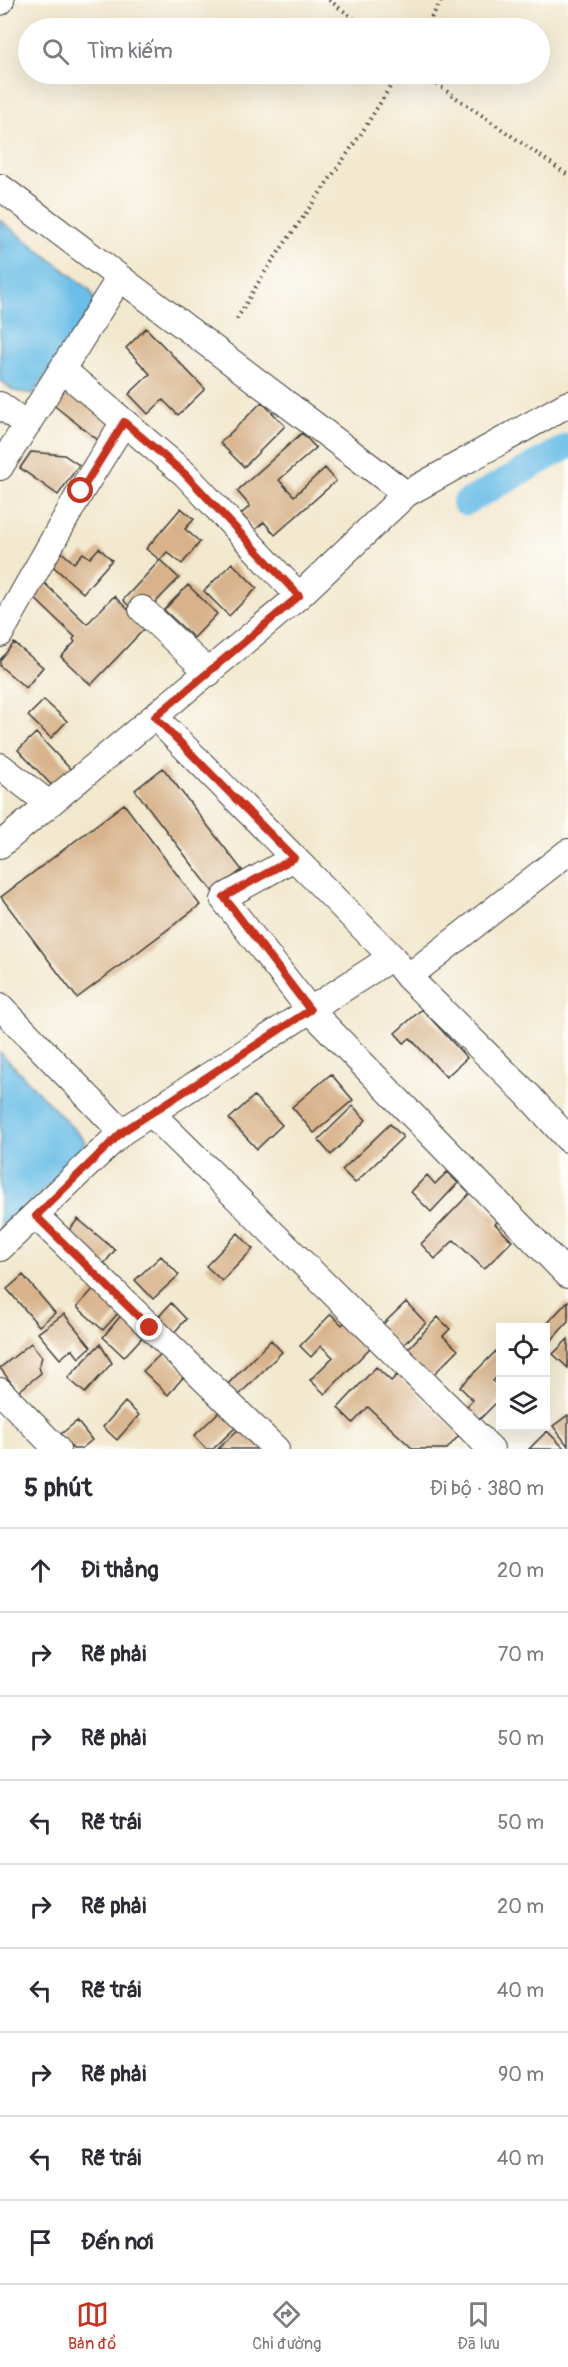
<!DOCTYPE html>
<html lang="vi">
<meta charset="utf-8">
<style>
:root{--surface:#fff;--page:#f2f2f3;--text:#2b2b33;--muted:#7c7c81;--line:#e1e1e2;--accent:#c8321e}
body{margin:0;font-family:Pangolin,sans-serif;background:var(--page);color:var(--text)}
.controls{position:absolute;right:18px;bottom:18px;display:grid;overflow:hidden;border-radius:0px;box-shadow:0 6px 24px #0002}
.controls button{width:54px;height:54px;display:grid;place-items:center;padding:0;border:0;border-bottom:2px solid var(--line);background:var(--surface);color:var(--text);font:30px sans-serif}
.stop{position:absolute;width:18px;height:18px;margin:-14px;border:4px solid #c8321e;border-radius:50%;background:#fff}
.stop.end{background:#c8321e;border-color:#fff;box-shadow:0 2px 6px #0008}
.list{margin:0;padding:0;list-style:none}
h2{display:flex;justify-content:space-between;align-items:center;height:78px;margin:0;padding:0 24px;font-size:26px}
h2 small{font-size:20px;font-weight:400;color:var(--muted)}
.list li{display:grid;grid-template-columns:39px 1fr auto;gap:18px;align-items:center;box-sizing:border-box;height:84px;padding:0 24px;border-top:2px solid var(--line)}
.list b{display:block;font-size:22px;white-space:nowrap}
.list em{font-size:20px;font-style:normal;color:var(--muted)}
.icon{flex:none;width:33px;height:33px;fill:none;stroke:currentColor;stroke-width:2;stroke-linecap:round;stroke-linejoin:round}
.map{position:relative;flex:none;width:568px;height:1449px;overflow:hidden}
.search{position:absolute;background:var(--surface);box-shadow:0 6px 24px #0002;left:18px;right:18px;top:18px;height:66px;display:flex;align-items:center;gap:15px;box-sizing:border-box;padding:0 21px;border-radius:33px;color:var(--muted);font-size:22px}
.sheet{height:834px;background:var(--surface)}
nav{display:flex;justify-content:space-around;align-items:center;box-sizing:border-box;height:84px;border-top:2px solid var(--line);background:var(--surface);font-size:16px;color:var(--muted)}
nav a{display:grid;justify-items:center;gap:3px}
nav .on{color:var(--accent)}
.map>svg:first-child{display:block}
</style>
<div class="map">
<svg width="568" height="1449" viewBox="0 0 568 1449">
<rect width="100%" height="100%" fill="#fdfcf7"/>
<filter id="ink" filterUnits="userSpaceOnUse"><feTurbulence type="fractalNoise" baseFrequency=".0167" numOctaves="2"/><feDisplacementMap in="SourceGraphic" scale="12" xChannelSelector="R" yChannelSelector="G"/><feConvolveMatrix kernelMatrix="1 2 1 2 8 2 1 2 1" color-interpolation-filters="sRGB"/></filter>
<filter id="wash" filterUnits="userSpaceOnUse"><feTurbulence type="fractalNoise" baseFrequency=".008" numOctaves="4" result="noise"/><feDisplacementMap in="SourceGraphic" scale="24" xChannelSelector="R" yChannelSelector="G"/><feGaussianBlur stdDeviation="1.35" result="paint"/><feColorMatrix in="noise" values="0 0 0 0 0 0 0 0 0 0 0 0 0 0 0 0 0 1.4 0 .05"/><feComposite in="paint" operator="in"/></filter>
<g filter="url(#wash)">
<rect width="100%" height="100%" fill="#f2e8ce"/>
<path fill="#6bbee7" stroke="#446d82" stroke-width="1.5" d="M0 220 90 290 95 303 33 394 14 391 0 380Z
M0 1052 85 1141 79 1157 0 1230Z"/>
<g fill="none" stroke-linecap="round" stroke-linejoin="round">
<path stroke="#6bbee7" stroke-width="26" d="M465 503 568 446"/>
</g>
<g id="blocks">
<path fill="#d7b28a" d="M146 328 205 389 178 415 163 400 148 414 129 394 150 374 126 348Z
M67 386 118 426 103 444 52 404Z
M262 402 285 426 244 467 220 443Z
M302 433 316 448 279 480 294 496 325 468 336 481 275 535 264 522 255 530 241 514 250 506 237 491Z
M31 452 64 455 79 465 58 495 20 468Z
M181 508 194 519 185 529 200 542 182 564 167 552 160 560 146 549Z
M99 548 112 560 83 593 47 561 58 549 74 563 83 553 90 558Z
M160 560 179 578 155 603 150 598 136 613 123 600Z
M232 563 257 588 229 616 204 591Z
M41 580 87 624 114 596 146 627 91 685 61 657 75 642 73 639 75 637 29 593Z
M188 585 217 614 194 638 164 610Z
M14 643 43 667 26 688 0 666V660Z
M44 700 67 721 51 738 28 716Z
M36 733 77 776 59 793 18 750Z
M163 768 242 870 213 892 135 790Z
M124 804 200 905 77 998 1 897Z
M422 1009 467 1058 446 1077 410 1038 404 1043 395 1033Z
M331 1074 353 1100 314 1133 292 1107Z
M254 1096 282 1125 257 1149 229 1119Z
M353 1106 366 1120 331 1155 318 1140Z
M390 1124 403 1137 355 1183 342 1170Z
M447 1172 458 1183 431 1212 411 1192 427 1175 435 1184Z
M471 1192 499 1220 495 1224 512 1241 484 1269 454 1240 435 1259 421 1244Z
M78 1219 115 1250 100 1269 63 1238Z
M238 1233 253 1249 222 1281 206 1266Z
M161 1256 179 1275 153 1299 135 1280Z
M23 1275 55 1313 39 1326 7 1289Z
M96 1286 122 1309 103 1330 77 1307Z
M568 1301V1322L546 1346V1328H543Z
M406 1302 426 1323 400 1348 380 1327Z
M171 1303 186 1319 171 1336 153 1323Z
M124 1312 147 1332 124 1357 103 1337Z
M64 1314 91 1347 79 1358 72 1349 60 1359 38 1333Z
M331 1314 342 1325 346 1321 371 1347 325 1394 310 1380 333 1357 321 1346 311 1357 300 1346Z
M438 1317 450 1329 443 1336 458 1350 428 1380 402 1355Z
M568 1339V1368L553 1354Z
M271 1340 282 1352 235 1399 224 1388Z
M31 1343 42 1357 39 1367 41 1373 18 1392 0 1368Z
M100 1344 112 1363 85 1393 68 1378Z
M500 1347V1374L493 1381 500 1389V1399L473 1426 460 1413 473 1400 460 1387Z
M163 1352 186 1374 168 1395 143 1371Z
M376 1367 391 1381 397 1375 460 1434 447 1449H413L368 1407 353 1423 338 1408Z
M125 1402 139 1415 117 1440 103 1427Z
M223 1408 239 1424 213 1449H206L194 1436Z
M568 1415V1446L553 1426Z
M77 1421 92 1440 81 1449H73L61 1434Z
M244 1424 267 1449H218Z
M547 1431 565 1449H529Z"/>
</g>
</g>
<g filter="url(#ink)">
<use href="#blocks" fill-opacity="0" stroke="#3c3b37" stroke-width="1.5"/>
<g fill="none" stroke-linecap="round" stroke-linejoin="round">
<defs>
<path id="minor" d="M0 2 1 0
M0 187 406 494
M62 369 185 474 299 596
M0 405 27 425
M0 467 119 279
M142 609 209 673
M0 634 81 491 124 422
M155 717 392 957 408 977 528 1095 568 1139
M0 766 49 804
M0 845 299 596 406 494 568 404
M294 858 226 896 224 900 310 1010 568 1275
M408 977 568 852
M0 1006 122 1132
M151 1113 491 1449
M36 1216 276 1449
M0 1248 122 1132 392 957
M0 1391 57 1449"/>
</defs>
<use href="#minor" stroke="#3c3b37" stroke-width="28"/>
<path stroke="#3c3b37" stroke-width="4" stroke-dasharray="1.5 4.5" stroke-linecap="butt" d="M329 0 366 28
M425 28 442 0
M422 74 568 175
M237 319 262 276 361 134 398 74"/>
<use href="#minor" stroke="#fff" stroke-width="26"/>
</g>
</g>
<g fill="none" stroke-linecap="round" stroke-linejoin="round" filter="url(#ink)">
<path stroke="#c8321e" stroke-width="8" d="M81 491 124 422 185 474 299 596 155 717 294 858 224 897 310 1010 122 1132 36 1216 150 1328"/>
</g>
</svg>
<div class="controls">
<button><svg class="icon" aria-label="locate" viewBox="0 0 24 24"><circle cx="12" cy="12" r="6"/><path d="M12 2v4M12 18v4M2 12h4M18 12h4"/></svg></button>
<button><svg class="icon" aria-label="layers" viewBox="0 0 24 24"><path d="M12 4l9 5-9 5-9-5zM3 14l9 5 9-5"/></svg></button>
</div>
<div class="stop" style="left:81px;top:491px"></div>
<div class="stop end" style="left:150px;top:1328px"></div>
<div class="search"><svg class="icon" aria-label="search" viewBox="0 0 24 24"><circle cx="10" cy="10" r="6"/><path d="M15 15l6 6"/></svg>Tìm kiếm</div>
</div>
<section class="sheet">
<h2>5 phút<small>Đi bộ · 380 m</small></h2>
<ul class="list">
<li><svg class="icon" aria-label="ahead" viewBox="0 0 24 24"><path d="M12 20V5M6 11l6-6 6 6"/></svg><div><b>Đi thẳng</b></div><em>20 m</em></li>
<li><svg class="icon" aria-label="right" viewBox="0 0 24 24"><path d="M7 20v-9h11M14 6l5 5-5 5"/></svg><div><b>Rẽ phải</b></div><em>70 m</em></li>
<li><svg class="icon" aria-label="right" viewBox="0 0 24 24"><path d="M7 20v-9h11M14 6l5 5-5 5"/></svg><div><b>Rẽ phải</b></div><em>50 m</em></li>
<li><svg class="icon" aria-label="left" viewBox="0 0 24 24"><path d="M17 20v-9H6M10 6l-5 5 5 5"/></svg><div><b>Rẽ trái</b></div><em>50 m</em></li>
<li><svg class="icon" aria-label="right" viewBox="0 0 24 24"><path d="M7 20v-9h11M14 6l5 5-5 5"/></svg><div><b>Rẽ phải</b></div><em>20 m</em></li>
<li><svg class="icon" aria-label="left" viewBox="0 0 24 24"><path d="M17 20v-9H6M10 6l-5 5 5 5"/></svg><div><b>Rẽ trái</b></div><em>40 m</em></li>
<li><svg class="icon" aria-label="right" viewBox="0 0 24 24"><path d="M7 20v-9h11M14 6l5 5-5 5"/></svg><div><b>Rẽ phải</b></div><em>90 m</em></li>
<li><svg class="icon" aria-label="left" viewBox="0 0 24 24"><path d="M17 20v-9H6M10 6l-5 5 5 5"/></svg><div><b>Rẽ trái</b></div><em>40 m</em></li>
<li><svg class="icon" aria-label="arrive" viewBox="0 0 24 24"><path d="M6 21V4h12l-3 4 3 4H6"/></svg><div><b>Đến nơi</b></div></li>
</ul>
</section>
<nav>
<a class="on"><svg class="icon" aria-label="map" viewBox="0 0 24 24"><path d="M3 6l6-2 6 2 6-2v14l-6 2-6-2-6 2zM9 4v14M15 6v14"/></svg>Bản đồ</a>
<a><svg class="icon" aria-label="directions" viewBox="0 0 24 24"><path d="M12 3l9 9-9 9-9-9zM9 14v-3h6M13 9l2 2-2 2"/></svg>Chỉ đường</a>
<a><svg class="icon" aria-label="saved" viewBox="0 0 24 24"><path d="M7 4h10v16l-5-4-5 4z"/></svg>Đã lưu</a>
</nav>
